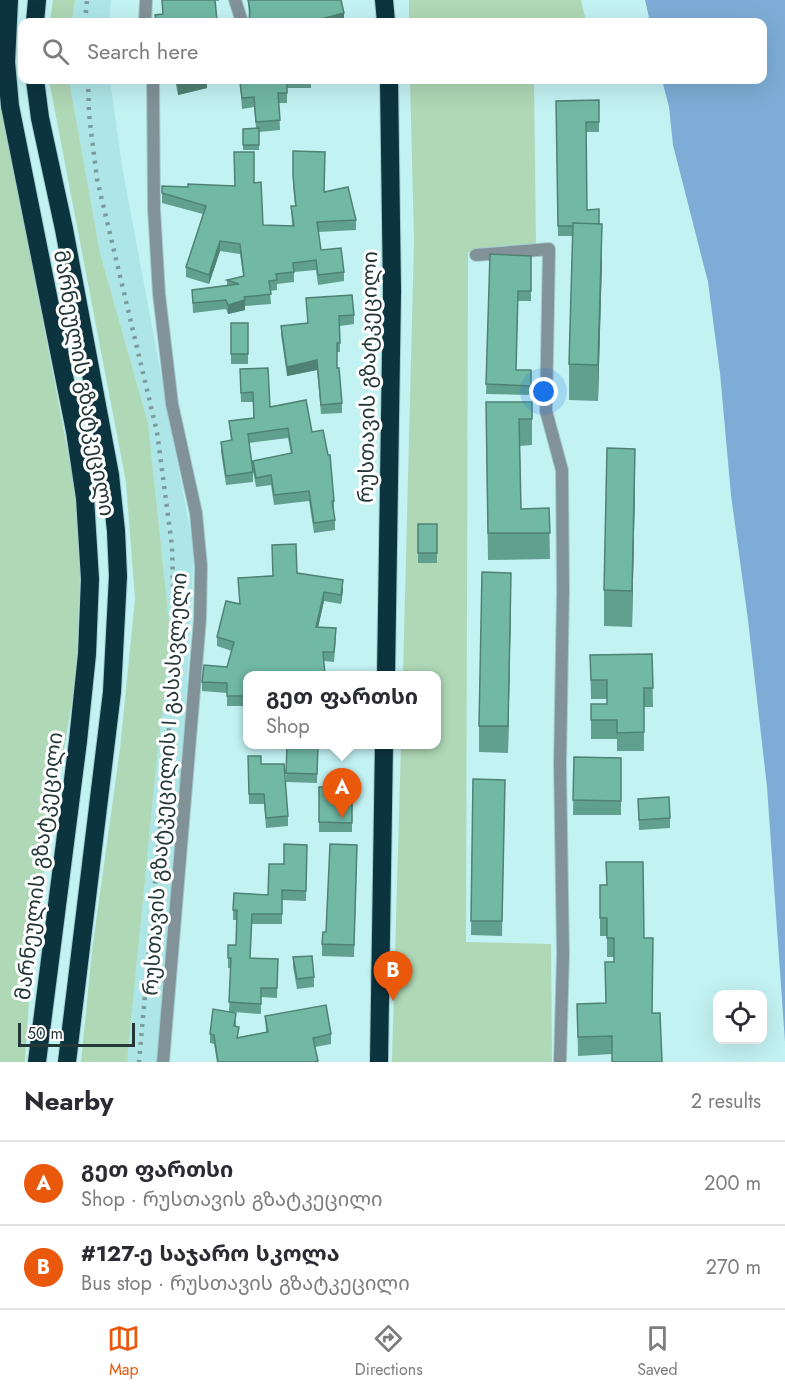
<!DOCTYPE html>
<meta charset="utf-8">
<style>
:root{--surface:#fff;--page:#f2f2f3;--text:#2b2b33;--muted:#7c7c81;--line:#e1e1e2;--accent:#ea580c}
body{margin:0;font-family:Jost,"Noto Sans Georgian",sans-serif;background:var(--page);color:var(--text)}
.controls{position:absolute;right:18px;bottom:18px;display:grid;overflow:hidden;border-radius:12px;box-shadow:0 6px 24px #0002}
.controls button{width:54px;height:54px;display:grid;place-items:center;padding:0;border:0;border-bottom:2px solid var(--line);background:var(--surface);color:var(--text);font:30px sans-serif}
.scale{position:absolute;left:18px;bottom:15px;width:117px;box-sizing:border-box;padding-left:6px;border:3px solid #253838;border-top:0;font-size:16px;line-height:21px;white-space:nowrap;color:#253838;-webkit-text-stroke:4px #fff;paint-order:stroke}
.you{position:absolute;left:544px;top:392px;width:21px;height:21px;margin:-15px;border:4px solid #fff;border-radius:50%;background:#1a73e8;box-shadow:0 0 0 9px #1a73e833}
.badge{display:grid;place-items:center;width:39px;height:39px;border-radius:50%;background:var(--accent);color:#fff;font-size:20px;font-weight:700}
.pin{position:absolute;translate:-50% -50px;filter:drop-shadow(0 2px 3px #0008)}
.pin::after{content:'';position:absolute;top:32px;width:21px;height:18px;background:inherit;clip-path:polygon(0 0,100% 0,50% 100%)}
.popup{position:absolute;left:243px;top:671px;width:198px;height:78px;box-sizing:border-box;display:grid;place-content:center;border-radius:12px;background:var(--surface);filter:drop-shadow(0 2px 4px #0005);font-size:20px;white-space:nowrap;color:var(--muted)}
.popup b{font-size:22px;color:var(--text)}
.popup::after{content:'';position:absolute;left:50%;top:100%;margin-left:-12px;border:12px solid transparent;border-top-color:var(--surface)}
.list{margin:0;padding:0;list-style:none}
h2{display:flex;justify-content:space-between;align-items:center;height:78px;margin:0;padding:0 24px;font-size:26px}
h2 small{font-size:20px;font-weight:400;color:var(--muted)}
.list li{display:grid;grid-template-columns:39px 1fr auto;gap:18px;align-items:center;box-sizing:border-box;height:84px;padding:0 24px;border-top:2px solid var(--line)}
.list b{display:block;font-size:22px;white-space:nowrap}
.list p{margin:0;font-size:20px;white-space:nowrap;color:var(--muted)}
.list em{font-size:20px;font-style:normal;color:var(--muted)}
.icon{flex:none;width:33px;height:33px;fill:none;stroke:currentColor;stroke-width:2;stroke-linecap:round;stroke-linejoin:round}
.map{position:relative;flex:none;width:785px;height:1062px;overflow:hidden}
.search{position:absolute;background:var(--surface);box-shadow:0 6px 24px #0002;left:18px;right:18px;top:18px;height:66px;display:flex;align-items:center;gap:15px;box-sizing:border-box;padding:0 21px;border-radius:12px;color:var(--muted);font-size:22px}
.sheet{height:246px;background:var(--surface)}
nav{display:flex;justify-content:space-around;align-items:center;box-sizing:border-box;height:84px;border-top:2px solid var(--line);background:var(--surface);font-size:16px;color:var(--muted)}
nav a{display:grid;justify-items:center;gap:3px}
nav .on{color:var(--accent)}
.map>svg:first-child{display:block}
</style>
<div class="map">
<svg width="785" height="1062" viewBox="0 0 785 1062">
<rect width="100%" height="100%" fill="#c3f2f3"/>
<path fill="#aee6e7" d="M75 0H111L109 22H72Z
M69 80H110L122 166 194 551 167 1062H127L157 758 171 639 148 423 100 253Z"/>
<path fill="#afd8b6" d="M53 0H75L72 22H50Z
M409 0H581L586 22H409Z
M49 80H69L100 253 148 423 171 640 157 758 127 1062H81L92 951 120 749 135 599 126 482Z
M410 80H534L536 252H468L466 942 551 944 552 1062H392L401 745 436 744V676L403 675 414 241Z
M0 97 82 526 76 677 33 939 25 1062H0Z"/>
<path fill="#7dadd6" d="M645 0H785V1042L767 787 748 620 731 495 720 373 708 282 673 145 669 107 662 80H762V22H650Z"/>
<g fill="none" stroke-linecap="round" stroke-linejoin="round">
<defs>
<path id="street" d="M235 0 242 22
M145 22 146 0
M153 80 154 209 159 294 172 404 196 513 201 566 200 619 163 1062
M476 255 549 249 546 411 562 470 563 590 560 765 563 955 560 1062"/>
<path id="highway" d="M9 0 6 62 10 106 75 431 85 498 90 579 87 654 78 741 37 1062
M384 0 386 22
M35 22 37 0
M35 80 40 118 64 229 110 475 116 531 118 576 112 692 67 1062
M386 676 392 291 389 80
M379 1062 384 744"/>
</defs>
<use href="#street" stroke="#a3cdce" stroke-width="14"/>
<use href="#highway" stroke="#a3cdce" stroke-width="20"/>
<use href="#street" stroke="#819298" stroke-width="12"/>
<use href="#highway" stroke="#0c343f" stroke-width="18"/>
<path stroke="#7a9c9d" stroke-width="4.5" stroke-dasharray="3 6" stroke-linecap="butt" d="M85 22 87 0
M88 80 89 114 97 179 157 432 172 546 175 662 139 1062"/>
</g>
<path fill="#619f8e" d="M162 0H219V1H215L217 22H155V15L163 14Z
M248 0H341L344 22 249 17Z
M175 80H207V88L178 95Z
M247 80H311V88H287V103H279L280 130 259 132V150H243V129L256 128 254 107 242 109 240 83 247 82Z
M599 100V132H586L587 210 599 224 602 260 598 401 569 400V364L573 236H558L556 101Z
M293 151 324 192 356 220V230L318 232 321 250 344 272V281L318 285 316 270 294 272V282L277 284V290L270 291 271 304 245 306V310L228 314 226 309 193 313 192 290 227 285V280L243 276 240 254 220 251 209 284 186 277V267L203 214 162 203V186L188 187 235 186 254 183 263 225 292 226 291 206H295L293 186Z
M490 254 531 256V301H518L516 370H531V395L486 394Z
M306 298 354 315V324L340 326V352H337V368L342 403V413L321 414 317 370 287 376 281 335V326L308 323Z
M231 323H248V364H231Z
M240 378 270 407 312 432 334 501V511H333L335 520V530L314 533 309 501 274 505 271 485 256 487 253 471V461L291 454 288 438 249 443 253 472V482L226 485 221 452V442L231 441 229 421 253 418V402H241Z
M532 402V445L520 446 521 509 549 508 550 559 488 560 486 429Z
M635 485 632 627 604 626V590Z
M418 524H437V563H418Z
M297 573 343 590 341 604 324 601 318 627 336 638 334 662 324 661 248 675V706H227V693L202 691V682L227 667 232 651 217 646V637L240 604 238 578Z
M511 600 508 753 479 752V726Z
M652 654 653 707H644V751H617V739H591V704H607V699H591L590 655Z
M287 744H318L317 783 286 782Z
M248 756 261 764 288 816V826L266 828 264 804H249Z
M574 757 621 758V815H573Z
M473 779 505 780 502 936 471 935Z
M319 787H352V832H319Z
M638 799 670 818V828L639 830Z
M307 845 306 901 282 900V924H252L250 958 278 959 277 998 261 997V1014L234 1012 236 1022V1026L238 1037 266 1032 265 1016 331 1034V1044L315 1047 318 1062H217L214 1044 210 1043V1034L229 1012 231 968H228V945H236L237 920H233V910L268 895 284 864Z
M357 857 354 957 322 956V944L326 932Z
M643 862 612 1054 578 1056 577 1004 606 1003 614 962V957H607V936H600V885H606Z
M293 957 314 977V987L297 989 293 967Z"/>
<path fill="#4f8274" d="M344 13V22H317V20Z
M201 80H207V88L178 95V85Z
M602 224V260L598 401V365Z
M220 241V251L209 284V275Z
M245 300V310L228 314V305Z
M317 360V370L287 376V367Z
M635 449V485L632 627V591Z
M511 573V600L508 753V726Z
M343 580V590L341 604V595Z
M324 592V601L316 637V627Z"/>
<path fill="#71b9a5" stroke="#4f8274" stroke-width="1.5" d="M162 0H215L217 21 196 22H156L155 15 163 14Z
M248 0H341L344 13 317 20V22H249L250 10Z
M177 80H201L178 85Z
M248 80H287V93H278L280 120 256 122 254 97 242 98 240 83 248 82Z
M599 100V122H586L587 210 599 209V224L573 223V226H558L556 101Z
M259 128V145H243V129Z
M293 151 325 152 324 192 348 187 356 220 317 222 321 250 341 248 344 272 318 275 316 260 293 263 294 272 276 274 277 280 269 281 271 294 244 297 245 300 228 305 226 300 193 303 192 290 239 284 227 280 244 276 240 244 220 241 209 275 186 267 206 206 162 193V186L188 187V184L235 186 234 152H254V183L261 182 263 225 294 226 291 206H296L293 176Z
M573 223 602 224 598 365 569 364Z
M490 254 531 256V291H518L516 370H531V386L486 384Z
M352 295 354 315 339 316 340 343H337V368H339L342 403 321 405 317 360 287 367 281 326 308 323 306 298Z
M231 323H248V354H231Z
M268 368 270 407 306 400 312 432 323 430 328 455H330L334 501H332L335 520 314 523 309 491 274 495 271 475 256 478 253 461 292 453 288 428 248 434 253 472 226 476 221 442 232 440 229 421 254 418 253 392 241 393 240 369Z
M486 402H532V419H519L521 509 549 508 550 533H488Z
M607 448 635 449 632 591 604 590Z
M418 524H437V553H418Z
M296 544 297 573 343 580 341 595 324 592 316 627 336 628 334 652H323L325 675H248V696H227V683L202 682 204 665 227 667 234 642 217 637 226 601 240 604 238 578 273 576 272 545Z
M482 572 511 573 508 726H479Z
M652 654 653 688H644V732L617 733V720H591V704H607V680H591L590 655Z
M287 744H318L317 774 286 773Z
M248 756H261V764H284L288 816 266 818 264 794H249Z
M574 757 621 758V801L573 800Z
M473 779 505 780 502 921H471Z
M319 787H352V823L319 822Z
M669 797 670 818 639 820 638 799Z
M284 844 307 845 306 891 282 890V914H252L250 958 278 959 277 988H261V1004L229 1002 231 958H228V945H236L237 910H233L234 893 268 895 269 864H284Z
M330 844 357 845 354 945 322 944 323 932H326Z
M606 862H643L644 938H653L652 1013H660L662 1062H612V1036L578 1037 577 1004 606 1003 605 962H614V938H607V918H600V885H607Z
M312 956 314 977 297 979 293 957Z
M326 1005 331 1034 313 1038 318 1061 315 1062H218L214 1035 210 1034 213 1009 236 1013 234 1026 239 1027 237 1038 268 1032 265 1016Z"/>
<g text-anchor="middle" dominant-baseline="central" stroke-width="6" stroke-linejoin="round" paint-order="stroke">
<g font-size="21" fill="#253838" stroke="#fff">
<text transform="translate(368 377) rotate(-89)">რუსთავის გზატკეცილი</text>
<text transform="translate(84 383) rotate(80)">მარნეულის გზატკეცილი</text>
<text transform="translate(165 784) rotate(-86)">რუსთავის გზატკეცილის I გასასვლელი</text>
<text transform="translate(39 866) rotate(-83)">მარნეულის გზატკეცილი</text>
</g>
</g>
</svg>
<div class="controls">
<button><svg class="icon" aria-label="locate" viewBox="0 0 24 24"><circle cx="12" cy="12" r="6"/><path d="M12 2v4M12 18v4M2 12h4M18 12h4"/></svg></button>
</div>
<div class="scale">50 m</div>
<div class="you"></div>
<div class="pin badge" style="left:342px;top:818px">A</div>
<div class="popup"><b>გეთ ფართსი</b>Shop</div>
<div class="pin badge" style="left:393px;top:1001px">B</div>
<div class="search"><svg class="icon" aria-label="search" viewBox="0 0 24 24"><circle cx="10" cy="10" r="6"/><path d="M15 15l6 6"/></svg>Search here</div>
</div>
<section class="sheet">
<h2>Nearby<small>2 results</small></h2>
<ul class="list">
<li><span class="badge">A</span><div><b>გეთ ფართსი</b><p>Shop · რუსთავის გზატკეცილი</p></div><em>200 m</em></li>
<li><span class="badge">B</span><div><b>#127-ე საჯარო სკოლა</b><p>Bus stop · რუსთავის გზატკეცილი</p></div><em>270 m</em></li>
</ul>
</section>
<nav>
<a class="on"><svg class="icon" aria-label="map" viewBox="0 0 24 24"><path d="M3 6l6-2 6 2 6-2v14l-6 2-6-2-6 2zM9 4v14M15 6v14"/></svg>Map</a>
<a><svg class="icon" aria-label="directions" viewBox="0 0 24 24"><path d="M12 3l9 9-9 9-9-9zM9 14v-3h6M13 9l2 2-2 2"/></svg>Directions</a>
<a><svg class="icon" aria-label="saved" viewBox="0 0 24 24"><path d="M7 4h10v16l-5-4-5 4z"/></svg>Saved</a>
</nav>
